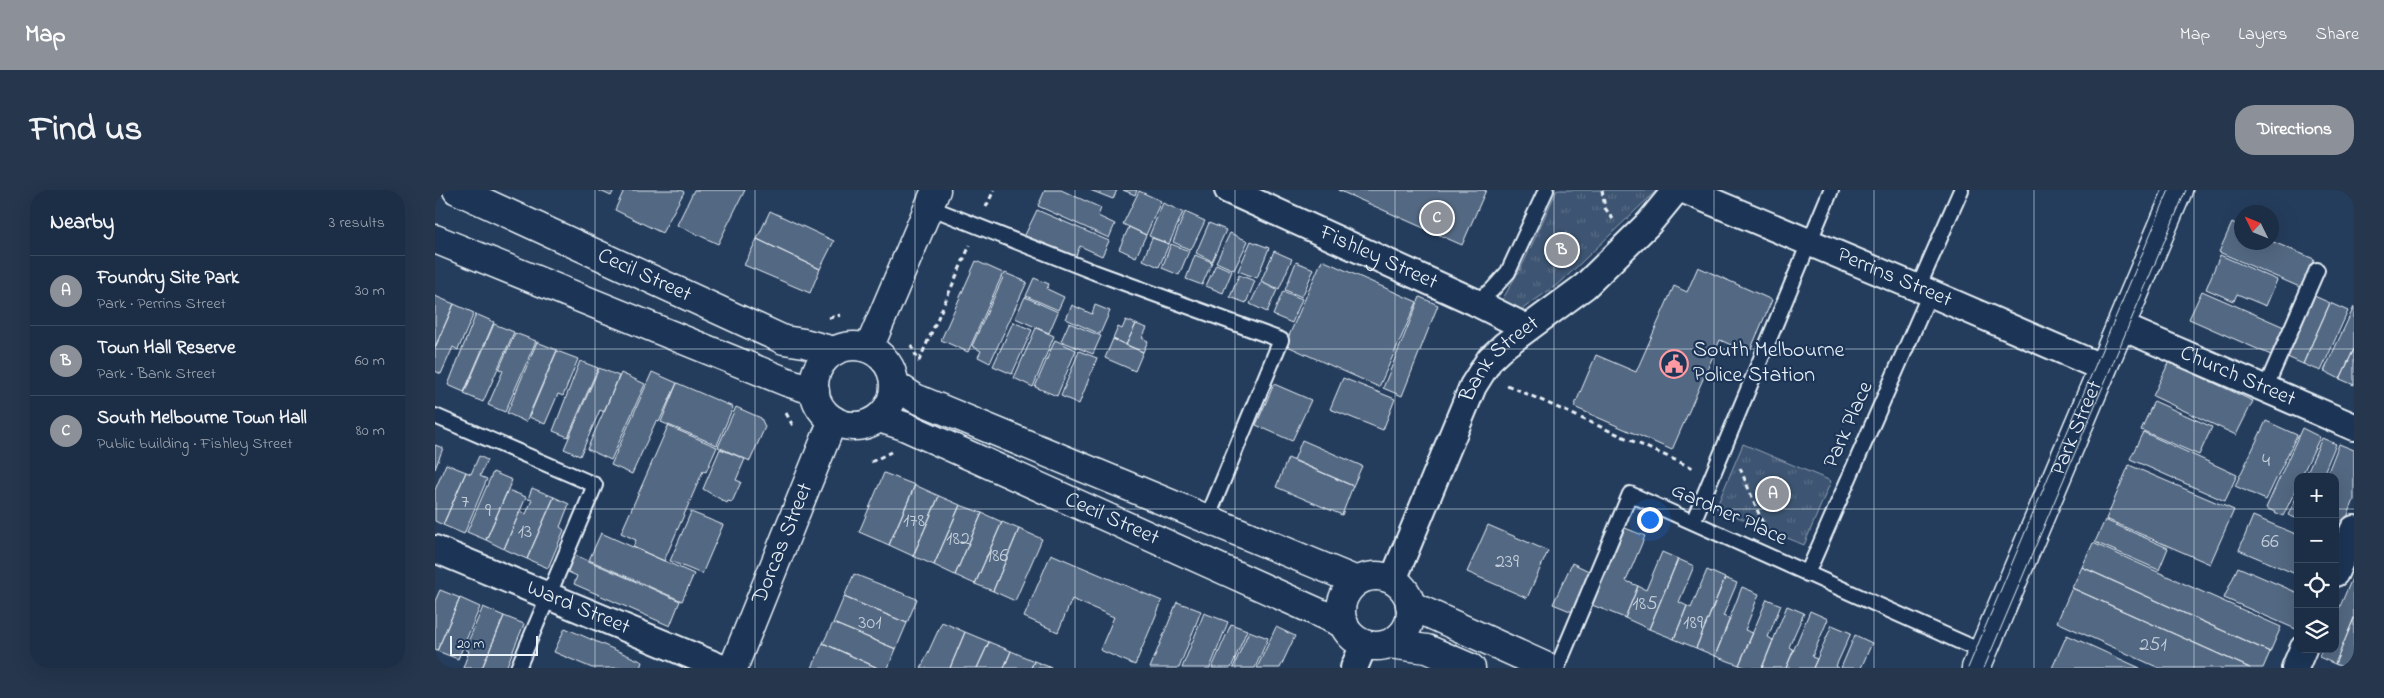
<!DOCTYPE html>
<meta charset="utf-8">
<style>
:root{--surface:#1c2e46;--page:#25364d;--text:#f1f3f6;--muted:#a0a8b3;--line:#3a4a5f;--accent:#8c9099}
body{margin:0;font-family:"Indie Flower",sans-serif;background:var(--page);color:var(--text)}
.controls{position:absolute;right:15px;bottom:15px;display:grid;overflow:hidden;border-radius:10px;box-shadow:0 5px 20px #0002}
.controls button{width:45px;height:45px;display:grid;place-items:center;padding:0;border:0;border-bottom:1px solid var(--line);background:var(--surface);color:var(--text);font:25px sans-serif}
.compass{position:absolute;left:1799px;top:15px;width:45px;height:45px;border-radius:50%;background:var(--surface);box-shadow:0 5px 20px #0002;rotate:313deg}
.scale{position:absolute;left:15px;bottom:12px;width:88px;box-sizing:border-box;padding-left:5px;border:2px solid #e8f1f8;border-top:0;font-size:14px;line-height:18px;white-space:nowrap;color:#e8f1f8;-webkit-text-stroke:4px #1d3557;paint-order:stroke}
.you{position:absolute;left:1214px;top:329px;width:18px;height:18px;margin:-12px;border:4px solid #fff;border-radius:50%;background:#1a73e8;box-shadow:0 0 0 8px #1a73e833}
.badge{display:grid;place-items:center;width:32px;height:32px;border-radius:50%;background:var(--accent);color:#fff;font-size:16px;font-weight:700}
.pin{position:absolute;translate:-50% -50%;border:2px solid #fff;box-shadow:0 1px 5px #0006}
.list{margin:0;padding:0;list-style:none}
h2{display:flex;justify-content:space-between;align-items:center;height:65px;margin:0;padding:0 20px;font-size:21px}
h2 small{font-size:16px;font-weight:400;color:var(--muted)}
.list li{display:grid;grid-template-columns:32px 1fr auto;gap:15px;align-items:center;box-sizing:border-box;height:70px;padding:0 20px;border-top:1px solid var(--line)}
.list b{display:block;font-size:19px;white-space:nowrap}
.list p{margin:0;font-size:16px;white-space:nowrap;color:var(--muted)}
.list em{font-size:16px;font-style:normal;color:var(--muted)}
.icon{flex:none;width:28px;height:28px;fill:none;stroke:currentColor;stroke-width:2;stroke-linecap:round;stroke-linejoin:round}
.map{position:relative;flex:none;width:1919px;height:478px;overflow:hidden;border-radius:20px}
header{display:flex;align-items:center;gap:30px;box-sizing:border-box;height:70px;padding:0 25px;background:var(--accent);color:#fff}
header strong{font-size:24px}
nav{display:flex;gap:28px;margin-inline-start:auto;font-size:18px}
.intro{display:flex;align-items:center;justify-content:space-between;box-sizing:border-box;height:120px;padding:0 30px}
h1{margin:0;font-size:35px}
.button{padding:12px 22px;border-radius:20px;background:var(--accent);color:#fff;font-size:18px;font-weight:700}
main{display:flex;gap:30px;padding:0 30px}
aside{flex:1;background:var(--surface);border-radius:20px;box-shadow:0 5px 20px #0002}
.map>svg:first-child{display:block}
</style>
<header>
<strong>Map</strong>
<nav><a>Map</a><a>Layers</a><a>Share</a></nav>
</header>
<div class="intro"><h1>Find us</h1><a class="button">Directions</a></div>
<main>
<aside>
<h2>Nearby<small>3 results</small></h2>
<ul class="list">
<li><span class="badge">A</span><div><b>Foundry Site Park</b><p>Park · Perrins Street</p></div><em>30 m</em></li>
<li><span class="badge">B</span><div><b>Town Hall Reserve</b><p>Park · Bank Street</p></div><em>60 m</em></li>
<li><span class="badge">C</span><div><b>South Melbourne Town Hall</b><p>Public building · Fishley Street</p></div><em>80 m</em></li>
</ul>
</aside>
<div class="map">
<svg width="1919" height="478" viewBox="0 0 1919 478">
<defs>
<pattern id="park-tufts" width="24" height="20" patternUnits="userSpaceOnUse" patternTransform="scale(1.25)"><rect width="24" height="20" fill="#3e5472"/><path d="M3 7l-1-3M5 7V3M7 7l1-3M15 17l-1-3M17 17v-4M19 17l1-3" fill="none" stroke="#5a6d87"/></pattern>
</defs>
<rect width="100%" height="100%" fill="#253d5d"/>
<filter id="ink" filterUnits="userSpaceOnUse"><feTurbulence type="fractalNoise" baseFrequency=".02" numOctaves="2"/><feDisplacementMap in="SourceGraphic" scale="10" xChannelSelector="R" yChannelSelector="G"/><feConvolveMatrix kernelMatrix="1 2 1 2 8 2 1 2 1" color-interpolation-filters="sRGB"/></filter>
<g filter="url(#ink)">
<path fill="url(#park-tufts)" stroke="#93a2b5" d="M1122 0H1222L1126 92 1086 120 1066 112 1089 72Z
M1308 254 1396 291 1369 355 1281 318Z"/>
<path fill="#536782" stroke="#e8f1f8" d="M163 0H179L176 6Z
M189 0H246L249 2 227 43 180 20Z
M259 0H310L283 54 242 35Z
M610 0H626L666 18 663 26 680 34 674 48 603 16Z
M655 0H682L678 9Z
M688 0H702L700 5Z
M903 0H1051L1027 55Z
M704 1 726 11 711 45 688 34Z
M728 13 748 22 734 54 714 46Z
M602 20 674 51 667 66 645 56 639 70 589 47Z
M335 21 399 51 385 79 322 49Z
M750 22 770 31 756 60 738 52Z
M774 33 791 40 777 71 761 63Z
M1797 33 1806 38V52H1836V51L1879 69 1867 98 1784 62Z
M694 37 711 45 701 67 684 59Z
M795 43 813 51 799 80 781 72Z
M717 48 734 54 724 77 708 70Z
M322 49 385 79 375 103 309 75Z
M816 51 834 58 822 88 803 81Z
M736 54 754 61 744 85 727 78Z
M839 61 857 69 844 99 826 91Z
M760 65 777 72 767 95 751 89Z
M1785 65 1842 90 1831 116 1802 104 1799 111 1771 99Z
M887 70 982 112 944 197 850 155Z
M541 71 568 83 533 162 506 150Z
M861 72 879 79 867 107 850 100Z
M781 74 797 81 788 103 771 96Z
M1263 77 1337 110 1314 163 1285 150 1237 260 1139 217 1161 165 1201 182 1239 96 1252 102Z
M570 83 592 92 555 173 543 167 546 161 537 156Z
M804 85 820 91 811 113 795 107Z
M599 88 614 94 612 99 629 107 623 120 591 106Z
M826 92 842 100 832 122 815 114Z
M848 101 867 109 857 133 838 125Z
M1767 101 1849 137 1836 165 1754 129Z
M1877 105 1895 113 1868 174 1850 166Z
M0 106 19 114 0 157Z
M590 107 623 122 614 143 580 128Z
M985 107 1003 115 967 206 948 198Z
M1895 113 1913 121 1886 181 1868 174Z
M19 114 39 123 23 160 18 157 6 184 0 181V158Z
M637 115 657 124 660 115 675 121 665 144 631 129Z
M1919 117V159L1905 189 1889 181Z
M41 124 59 132 29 202 13 195Z
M691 130 701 134 691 155 678 149 683 137 687 139Z
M578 132 597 140 577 184 558 176Z
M634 133 666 146 658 164 626 151Z
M59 134 79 142 48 212 29 204Z
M701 134 712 138 707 148 713 151 708 162 691 155Z
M601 138 619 146 598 197 579 188Z
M80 143 101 151 70 222 53 215 68 181 64 179Z
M678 149 708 162 700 181 670 168Z
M620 150 641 160 622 206 600 197Z
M102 152 122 160 91 232 72 223Z
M1919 159V195L1905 189Z
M122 161 143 169 128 206 123 204 110 234 94 227Z
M644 161 662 168 644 214 626 206Z
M145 171 163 178 133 247 118 241Z
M1734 172 1818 211 1801 245 1718 206Z
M164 178 184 186 169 222 165 220 145 266 129 259Z
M217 182 242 193 224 232 221 231 197 284 176 275Z
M186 183 210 194 176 270 152 259Z
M908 188 960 209 948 240 895 219Z
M242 193 298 217 282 255 226 232Z
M839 194 876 210 857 251 821 235Z
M1719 211 1777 237 1764 265 1706 240Z
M301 217 326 228 330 237 315 271 283 257Z
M1831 231 1862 245 1831 310 1800 296Z
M233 236 282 257 271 282 268 281 229 371 198 357 201 350 186 343Z
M1867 238 1885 247 1866 287H1863V295L1848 326 1831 318Z
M1708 242 1802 285 1790 311 1695 269Z
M1887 248 1901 254 1887 287H1870Z
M867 250 927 276 918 296 859 270Z
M1904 254 1919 260V310L1904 347 1900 345V287H1891Z
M0 255 8 258 0 279Z
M285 259 310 269 301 290 306 292 297 312 293 311 292 313 268 299Z
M44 266 52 270 45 286 52 289 29 344 8 335 31 282 36 284Z
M853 268 918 296 907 325 841 297Z
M11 274 31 282 8 335 0 331V300Z
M1694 275 1799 320 1775 374 1671 329Z
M58 282 77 290 51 350 32 342Z
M449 283 480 295 454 355 424 342Z
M480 295 504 306 478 366 454 355Z
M97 298 119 307 92 369 69 359 85 321 91 324 97 310 93 309Z
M73 300 91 307 69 359 51 350Z
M1863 304V329L1853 325Z
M504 306 525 315 499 375 478 366Z
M119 307 134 314 125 337 129 340 113 378 92 369Z
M525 315 547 323 520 385 499 375Z
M256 322 288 335 267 384 235 371Z
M547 323 567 332 540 394 520 385Z
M1818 326 1863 345V385L1804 360Z
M1670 330 1733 358 1724 380 1660 352Z
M567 332 584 339 558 401 540 394Z
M1053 335 1113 361 1092 408 1032 382Z
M1190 338 1210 346 1191 391 1203 396 1190 428 1157 415Z
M584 339 607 349 580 411 558 401Z
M166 343 259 384 247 411 154 370Z
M1658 353 1846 437 1835 462 1647 377Z
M133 362 245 411 235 436 139 394 142 386 131 381 137 369 131 367Z
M1227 362 1243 369 1214 439 1190 428 1203 396 1211 400Z
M616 364 727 411 700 475 665 460 679 427 637 409 623 442 589 427Z
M1243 369 1259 376 1244 412 1252 416 1239 449 1214 439Z
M1137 373 1158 383 1140 423 1118 414Z
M1647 377 1835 462 1828 478H1815L1637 398Z
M1803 377 1863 403V440L1789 408Z
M1272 380 1290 388 1261 458 1239 449 1252 416 1256 418Z
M419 384 482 409 472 433 409 407Z
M1918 386 1919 428 1900 474 1884 467 1887 459H1900V428Z
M1290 388 1302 393 1288 426 1295 429 1280 466 1261 458Z
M1307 397 1324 404 1310 440 1318 443 1304 475 1280 466Z
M1637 398 1815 478H1724L1622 432Z
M5 400 25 408 2 461 0 460V411Z
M409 407 472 433 461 459 398 433Z
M25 408 45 417 23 469 2 461Z
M1332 409 1346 415 1333 447 1338 450 1327 478H1312L1304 475Z
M742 412 766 421 744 478H715Z
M1352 416 1369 423 1354 457 1359 460 1351 478H1327Z
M48 417 69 426 47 478H28L34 461 30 459Z
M1375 421 1393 429 1377 467 1382 469 1378 478H1351Z
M769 423 793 432 775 478H747Z
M69 426 89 434 71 478H47Z
M1919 428V472L1917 478H1910L1900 474Z
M507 432 530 442 515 478H486Z
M398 433 461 459 453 478H443L388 453Z
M796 434 812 440 796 478H777Z
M1397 435 1416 443 1401 476 1404 478H1378Z
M841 437 860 446 845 478H822Z
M130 438 208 472 206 478H157L119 462Z
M814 441 833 448 820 478H798Z
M530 442 554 452 542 478H515Z
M1420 445 1437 453 1426 478H1406Z
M1632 445 1705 478H1617Z
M554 452 576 461 569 478H542Z
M388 453 443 478H377Z
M576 461 599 471 596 478H569Z
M599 471 617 478H596Z"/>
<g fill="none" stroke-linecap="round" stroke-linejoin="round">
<defs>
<path id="lane" d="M494 17 659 82 846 150 772 329
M1483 98 1526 0
M1040 112 1057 100 1073 82 1111 0
M1830 199 1882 80
M0 226 160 295 83 478
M1258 332 1396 0
M1372 384 1495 103
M1122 478 1195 304 1548 462"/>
<g id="street">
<path id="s1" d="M793 0 1040 112 1092 138"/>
<path id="s2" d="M1249 0 1495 103 1668 178"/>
<path id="s3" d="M1685 136 1919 237"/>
<path id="s4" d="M0 359 287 478"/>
<path d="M1900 383 1919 339"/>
<path id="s5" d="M958 390 1038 196 1055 169 1070 155 1150 96 1214 33 1241 0"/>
<path d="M919 478 929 454"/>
<path d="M1860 478 1868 459"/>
</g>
<g id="secondary">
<path id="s6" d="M22 0 349 150 369 153 399 161"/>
<path d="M0 49 352 192 380 201"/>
<circle cx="419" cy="196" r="40"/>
<path d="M434 158 501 0"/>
<path d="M460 195 480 208 922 391"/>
<path id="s7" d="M444 228 469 236 909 434"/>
<circle cx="941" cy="421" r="35"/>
<path d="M975 415 1114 478"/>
<path d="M954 454 992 459 1036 478"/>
<path id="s8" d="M298 478 398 230"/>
<path id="s9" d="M1541 478 1743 0"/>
</g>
</defs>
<use href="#lane" stroke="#e8f1f8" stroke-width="18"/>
<use href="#street" stroke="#e8f1f8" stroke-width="30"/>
<use href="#secondary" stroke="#e8f1f8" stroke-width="31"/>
<path stroke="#e8f1f8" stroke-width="3" stroke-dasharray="5 4" stroke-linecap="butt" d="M1167 0 1170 18 1178 29
M551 17 559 0
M394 128 406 125
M476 155 484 172
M484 171 535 55
M1072 195 1258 278
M351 223 359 238
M436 272 456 262
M1305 278 1331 341"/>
<use href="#lane" stroke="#1d3557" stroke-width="14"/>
<use href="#street" stroke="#1d3557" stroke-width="26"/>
<use href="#secondary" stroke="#1d3557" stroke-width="28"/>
<path stroke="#e8f1f8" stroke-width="1" d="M1533 478 1734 0
M1549 478 1751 0"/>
</g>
</g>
<path fill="none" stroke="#e8f1f8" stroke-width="1" stroke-opacity="0.55" d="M160 0V478M320 0V478M480 0V478M640 0V478M800 0V478M960 0V478M1119 0V478M1279 0V478M1439 0V478M1599 0V478M1759 0V478M0 159H1919M0 319H1863M1900 319H1919"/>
<defs>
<symbol id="civic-ring" viewBox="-11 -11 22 22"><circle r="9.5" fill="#1d3557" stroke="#ff9aa2" stroke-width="1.5"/><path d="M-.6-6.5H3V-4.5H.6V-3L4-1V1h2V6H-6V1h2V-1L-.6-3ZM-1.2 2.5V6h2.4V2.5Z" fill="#ff9aa2"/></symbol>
</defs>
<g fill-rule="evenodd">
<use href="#civic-ring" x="1223" y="158" width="32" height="32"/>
</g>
<g text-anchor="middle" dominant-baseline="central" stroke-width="4.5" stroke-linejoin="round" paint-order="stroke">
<g font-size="20" fill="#c3ceda">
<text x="1831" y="271">4</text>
<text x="30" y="312">7</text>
<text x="53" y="321">9</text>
<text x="479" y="331">178</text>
<text x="90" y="342">13</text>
<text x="523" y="349">182</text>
<text x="1835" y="352">66</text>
<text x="562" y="366">186</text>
<text x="1072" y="372">239</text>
<text x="1210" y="414">185</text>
<text x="435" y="433">301</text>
<text x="1258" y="433">189</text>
<text x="1718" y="455">251</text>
</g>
<g font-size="22" fill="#e8f1f8" stroke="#1d3557">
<text stroke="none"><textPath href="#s1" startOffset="165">Fishley Street</textPath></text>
<text stroke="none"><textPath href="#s6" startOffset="206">Cecil Street</textPath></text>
<text stroke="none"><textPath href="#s2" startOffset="228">Perrins Street</textPath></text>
<text stroke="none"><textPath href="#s5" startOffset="248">Bank Street</textPath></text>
<text stroke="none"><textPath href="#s3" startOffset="128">Church Street</textPath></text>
<text transform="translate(1414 235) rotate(-66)">Park Place</text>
<text stroke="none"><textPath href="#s9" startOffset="260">Park Street</textPath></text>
<text transform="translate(1294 325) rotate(24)">Gardner Place</text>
<text stroke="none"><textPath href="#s7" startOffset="254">Cecil Street</textPath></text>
<text stroke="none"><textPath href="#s8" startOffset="134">Dorcas Street</textPath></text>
<text stroke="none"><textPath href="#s4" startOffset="155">Ward Street</textPath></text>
</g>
<g font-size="22" fill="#e8f1f8" stroke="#1d3557" text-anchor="start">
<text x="1258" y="161">South Melbourne<tspan x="1258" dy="25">Police Station</tspan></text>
</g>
</g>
</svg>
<div class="controls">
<button>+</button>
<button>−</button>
<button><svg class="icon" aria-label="locate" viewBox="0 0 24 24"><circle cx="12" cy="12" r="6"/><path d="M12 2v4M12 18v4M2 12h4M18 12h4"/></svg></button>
<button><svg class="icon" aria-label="layers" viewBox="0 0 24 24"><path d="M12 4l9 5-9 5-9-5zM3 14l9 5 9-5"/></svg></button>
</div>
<svg class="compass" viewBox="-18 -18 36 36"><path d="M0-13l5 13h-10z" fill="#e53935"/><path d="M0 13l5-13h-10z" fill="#a0a8b3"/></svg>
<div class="scale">20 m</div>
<div class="you"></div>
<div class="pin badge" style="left:1338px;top:304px">A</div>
<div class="pin badge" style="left:1127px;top:60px">B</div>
<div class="pin badge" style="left:1002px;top:28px">C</div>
</div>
</main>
